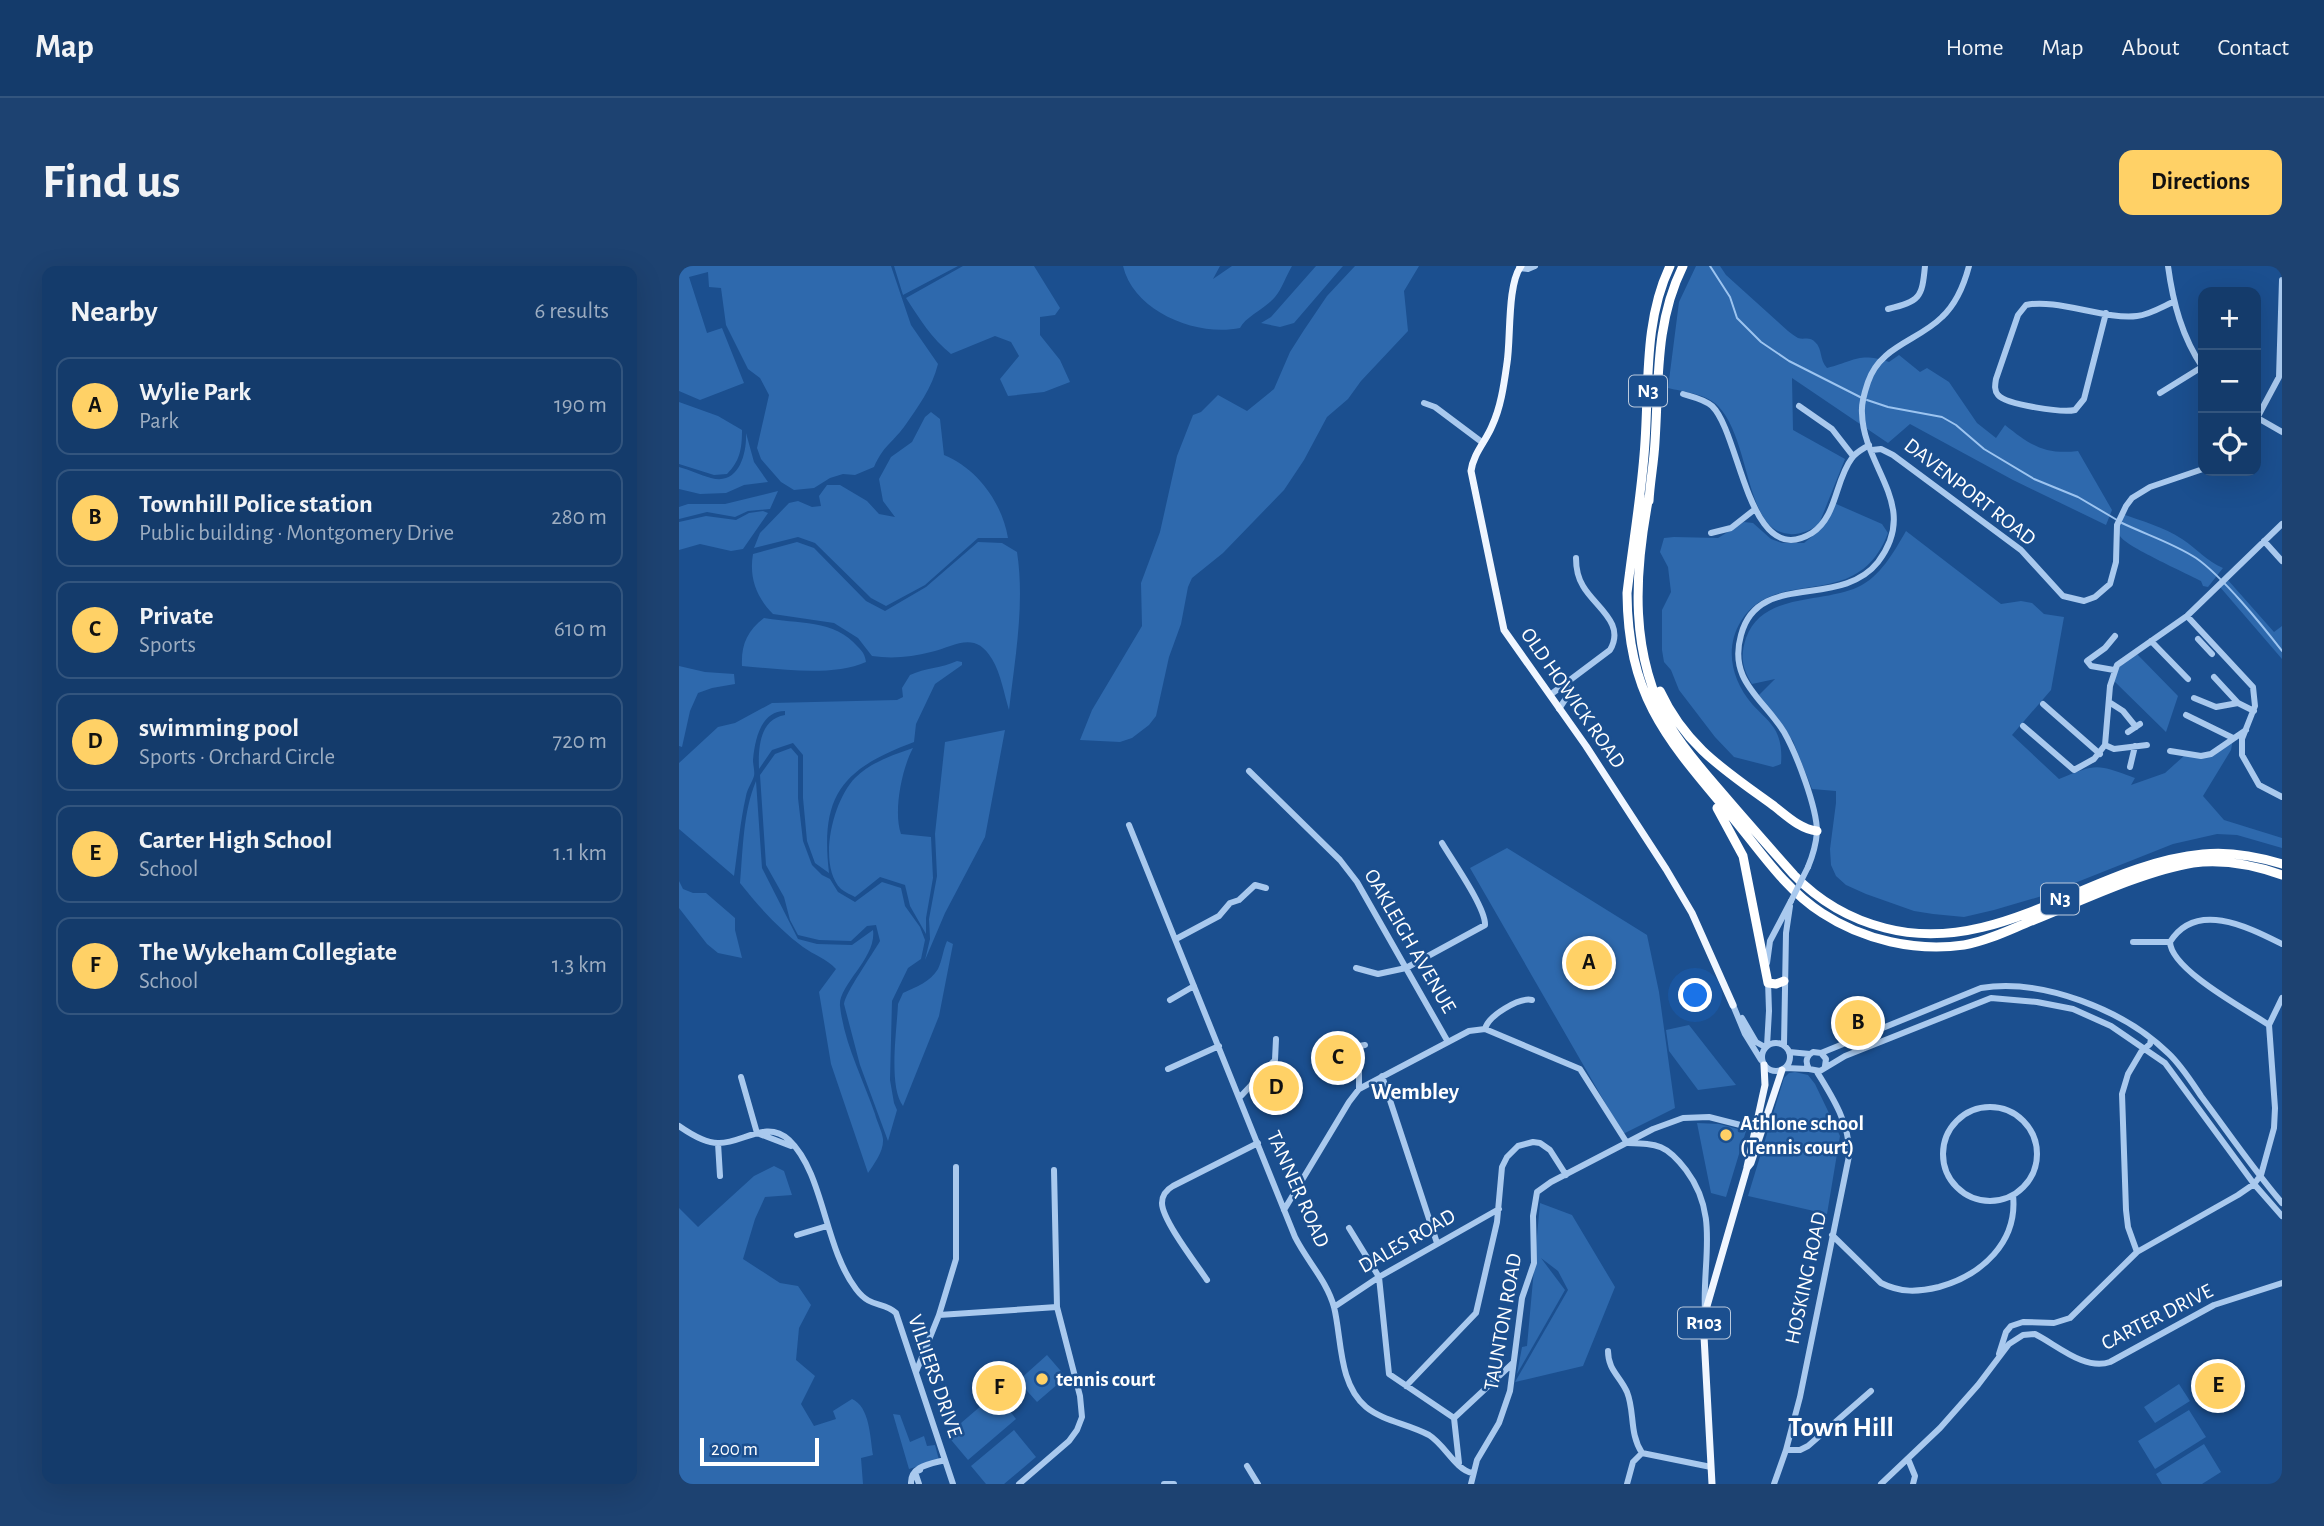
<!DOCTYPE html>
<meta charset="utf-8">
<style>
:root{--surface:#143b6b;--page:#1d4271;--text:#f1f3f6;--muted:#9dadc1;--line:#33557e;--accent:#ffd166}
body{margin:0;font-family:"Alegreya Sans",sans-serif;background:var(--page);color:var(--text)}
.controls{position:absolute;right:21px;top:21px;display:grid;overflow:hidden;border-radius:14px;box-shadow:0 7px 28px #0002}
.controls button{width:63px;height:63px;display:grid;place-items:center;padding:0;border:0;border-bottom:2px solid var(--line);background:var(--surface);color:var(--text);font:35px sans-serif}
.scale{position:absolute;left:21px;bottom:18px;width:119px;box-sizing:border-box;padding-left:7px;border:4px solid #fff;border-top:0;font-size:19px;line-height:24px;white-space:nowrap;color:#fff;-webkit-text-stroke:5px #1b4f8f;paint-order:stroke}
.you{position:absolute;left:1017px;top:730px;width:24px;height:24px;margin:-18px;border:5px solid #fff;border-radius:50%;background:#1a73e8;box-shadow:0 0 0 10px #1a73e833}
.badge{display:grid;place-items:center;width:46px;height:46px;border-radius:50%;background:var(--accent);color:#111;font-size:23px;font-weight:700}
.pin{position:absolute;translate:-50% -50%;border:4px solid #fff;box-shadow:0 2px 7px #0006}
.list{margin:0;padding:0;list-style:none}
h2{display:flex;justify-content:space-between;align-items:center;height:91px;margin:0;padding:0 28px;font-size:30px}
h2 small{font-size:23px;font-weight:400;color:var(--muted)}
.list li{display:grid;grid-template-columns:46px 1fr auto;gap:21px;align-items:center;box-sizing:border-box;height:98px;margin:0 14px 14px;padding:0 14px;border:2px solid var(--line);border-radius:14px}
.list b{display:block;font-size:26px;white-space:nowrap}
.list p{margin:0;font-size:23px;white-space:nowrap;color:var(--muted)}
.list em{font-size:23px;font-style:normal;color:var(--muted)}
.icon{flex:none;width:38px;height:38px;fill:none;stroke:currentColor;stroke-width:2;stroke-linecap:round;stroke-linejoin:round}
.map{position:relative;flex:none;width:1603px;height:1218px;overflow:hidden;border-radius:14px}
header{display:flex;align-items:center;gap:42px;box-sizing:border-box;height:98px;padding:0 35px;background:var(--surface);border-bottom:2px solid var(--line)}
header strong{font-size:33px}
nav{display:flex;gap:38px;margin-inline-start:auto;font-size:24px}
.intro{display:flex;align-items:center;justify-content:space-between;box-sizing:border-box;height:168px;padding:0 42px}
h1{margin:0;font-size:49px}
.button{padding:18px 32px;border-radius:14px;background:var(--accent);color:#111;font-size:24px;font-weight:700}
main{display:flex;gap:42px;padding:0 42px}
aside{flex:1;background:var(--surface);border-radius:14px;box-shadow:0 7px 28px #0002}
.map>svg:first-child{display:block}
</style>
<header>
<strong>Map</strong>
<nav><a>Home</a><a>Map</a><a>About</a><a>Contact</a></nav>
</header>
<div class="intro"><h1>Find us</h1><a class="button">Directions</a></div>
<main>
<aside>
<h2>Nearby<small>6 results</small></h2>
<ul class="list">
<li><span class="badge">A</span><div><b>Wylie Park</b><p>Park</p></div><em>190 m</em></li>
<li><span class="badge">B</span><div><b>Townhill Police station</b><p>Public building · Montgomery Drive</p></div><em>280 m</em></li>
<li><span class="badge">C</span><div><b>Private</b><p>Sports</p></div><em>610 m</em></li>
<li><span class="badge">D</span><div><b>swimming pool</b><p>Sports · Orchard Circle</p></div><em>720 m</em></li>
<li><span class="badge">E</span><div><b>Carter High School</b><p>School</p></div><em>1.1 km</em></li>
<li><span class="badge">F</span><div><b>The Wykeham Collegiate</b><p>School</p></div><em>1.3 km</em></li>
</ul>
</aside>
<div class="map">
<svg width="1603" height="1218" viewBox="0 0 1603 1218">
<rect width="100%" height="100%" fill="#1b4f8f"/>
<path fill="#2e69ad" d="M0 0H212L232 59 259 98C253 122 239 141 225 161 213 177 204 180 195 201L176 209 164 208 151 212 135 222 115 224 102 216 82 193 78 182 90 129 81 112 69 103 47 59 42 22 30 21 29 6 10 11 28 67 43 62 65 117 21 134 0 125Z
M215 0H279L224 29Z
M284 0H355L381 42 376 49 361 51V69L381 94 391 116 365 126 329 130 321 113 340 90 332 76 316 70 272 88C253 73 240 52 227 32Z
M444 0H541L534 13 553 0H613C607 10 603 23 596 31 587 42 566 51 561 62 518 71 455 46 444 0Z
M637 0H664L615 57 601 61 582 57 592 51Z
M676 0H740L725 25 729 65 682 115 669 133 648 151 625 194 605 224 544 287 513 312 509 321 502 358 490 391 477 450 470 459 453 472 441 476 401 474 413 444 463 360 462 317 481 266 498 190 514 149 522 146 539 129 568 145 595 123 611 86 625 64 648 30Z
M1017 0H1041L1047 9 1109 65C1112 67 1115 70 1119 72 1125 74 1131 70 1136 76 1144 83 1140 94 1148 102 1176 95 1180 86 1210 96L1220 89 1241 106 1248 102 1270 116 1298 157 1317 172 1326 159C1351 179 1366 189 1399 185L1433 244 1427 259 1334 214 1231 158 1209 177 1113 112 1114 164 1166 193 1140 258C1124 271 1100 273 1087 255 1066 226 1065 167 1039 140 1028 128 1005 126 989 122L1000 36Z
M0 136 39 150 63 164C63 183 61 195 48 208L35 209 0 198Z
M252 146 261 153 265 189C299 203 323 237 329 272H299L246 319 207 340 192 332 136 277 119 271 75 282 81 267 110 237 119 235 133 241 142 240 140 230 148 219H161L188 235 200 248 216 251 204 235 200 213 212 191 233 176 246 151Z
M67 167 75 196 89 216 65 219 47 227 21 228 0 223V201C11 204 21 209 32 212 60 220 68 187 67 167Z
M99 225 91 243 69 245 56 251 28 246 0 253V241L9 238H46Z
M1155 237 1203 258 1209 267C1178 349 1097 298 1062 355 1045 383 1053 414 1073 438 1080 446 1089 453 1095 462 1102 473 1103 486 1102 498L1094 501 1055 491 1036 471 1000 424 992 404 985 396 983 384V344L992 326 989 301 981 286 985 272 995 271 1039 272 1065 256 1074 257 1092 273 1103 277H1125L1142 263Z
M84 245 89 247 64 283 52 285 21 278 0 284V256L27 250 57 254 70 247Z
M1443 248C1463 255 1485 261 1503 273 1518 283 1528 295 1544 302L1529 321 1524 320 1522 315C1507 307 1446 280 1441 270 1438 263 1441 255 1443 248Z
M1227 265 1322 338 1342 335 1353 337 1365 348 1385 351 1372 424 1333 469 1380 513C1419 497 1417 498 1456 512L1452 519 1486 507 1506 489H1524L1554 473 1552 484 1524 530 1545 554 1603 572V582L1558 569 1538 568 1494 578 1363 630 1315 644 1285 651 1254 648 1235 645 1187 628 1167 619 1157 610 1152 599 1151 583 1157 537V525L1133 523 1114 475 1080 429 1096 413 1073 418C1063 402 1061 390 1067 372 1084 326 1142 338 1179 321 1201 311 1215 286 1227 265Z
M118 276 135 282 187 335 206 345 247 321 299 276 323 277 338 286C346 338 336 392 330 444 325 428 322 408 313 393 296 364 276 380 252 386 233 391 213 393 193 390L179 372 155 357 94 348C77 331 70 311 74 288Z
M1548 313 1595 366 1603 360V393L1541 321Z
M85 352C118 358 156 353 179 381 184 386 186 389 187 396 154 411 99 403 63 400 62 379 68 365 85 352Z
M1456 386 1499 430 1487 466 1434 414 1436 405Z
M278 395 283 396V399L256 418 237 458 235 476C163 503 141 529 150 607L136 597 128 575 124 532V489L114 477 93 484 80 503C79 481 81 453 106 449V445C82 445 76 473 74 494 74 499 76 505 75 510 73 517 68 523 67 530 61 556 59 583 55 610L0 563V497L39 461 56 457 93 437 218 434 224 431 223 422 231 409C246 402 263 402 278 395Z
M0 400 26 406 55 408 56 418 33 422 19 427 11 445 3 481 0 480Z
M326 464 306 571 266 647 246 694 251 673 250 653 258 610 256 568 266 476Z
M112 482 119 490V532L124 575 133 599 143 609 151 613 159 626 176 636 203 616 222 622 226 640 241 661 246 674 242 693 229 702 213 735 211 814 215 837 218 844 209 875 181 799 165 738C166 727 193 689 201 675L197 659 188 660 172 675 140 674 119 669 111 654 105 631 87 599 81 509 96 488Z
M234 482C223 502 214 546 222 568L252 571 254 612 247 652V668L231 640 226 619 201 611 176 631C172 629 166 626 162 623 138 599 154 534 176 512 192 496 214 489 234 482Z
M77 515 83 602 119 673 138 678 173 679 194 664C198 692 159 719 161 740 165 777 184 813 196 848 198 856 203 865 204 873 205 885 195 898 189 907L152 798 140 726 157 703C148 693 135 689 124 681 99 662 80 641 61 617 64 583 64 546 77 515Z
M828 582 968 669 980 726 996 842 944 868 791 602Z
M0 615 4 623 14 627H27L56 652V664L63 692 39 687 28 678 0 642Z
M268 675 274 678 260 750 224 840C209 820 218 763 219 738L224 727C237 721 251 716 259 703 263 695 264 684 268 675Z
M1010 759 1057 819 1019 824 990 785 987 764Z
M1116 806 1129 809 1136 818 1161 870 1148 948 1069 930 1105 812 1110 807Z
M1018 857 1040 858 1067 865 1047 931 1032 927Z
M95 900 105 905 113 929 86 931 76 953 64 993 101 1017 119 1020 132 1039 120 1062 117 1094 136 1110 122 1138 135 1160 157 1153 154 1145 173 1133C191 1141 191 1171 194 1189L182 1192 184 1218H0V942L19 961 75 910Z
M861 937 893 949 936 1021 904 1100 836 1116 889 1024 879 1005 862 992 886 1024 838 1108 843 1081 848 1080Z
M368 1089 387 1111 358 1136 339 1115Z
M1500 1118 1511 1135 1476 1157 1465 1141Z
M317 1127 337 1153 289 1194 268 1169Z
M1510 1144 1527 1171 1476 1203 1459 1175Z
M214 1148 221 1149 231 1176 245 1170 248 1180 256 1179 260 1194 230 1203Z
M335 1164 357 1191 325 1218H307L292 1200Z
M1525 1178 1542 1206 1523 1218H1483L1477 1208Z"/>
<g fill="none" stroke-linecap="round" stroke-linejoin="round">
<path stroke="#9cc4f0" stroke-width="2" d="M1031 0 1051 31 1058 52 1082 76 1110 95 1183 132
M1188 134 1209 141 1263 151 1277 159 1305 183 1355 213 1399 231 1438 254
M1443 257C1468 269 1494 277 1517 292 1543 310 1583 359 1603 385"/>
<path stroke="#a9c9ee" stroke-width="6" d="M1489 0C1494 37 1503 71 1524 102
M840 2 849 3 856 0
M1209 43C1241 35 1243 32 1246 0
M1427 47 1405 133 1396 144C1384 147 1328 139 1319 129 1315 124 1316 119 1317 113L1339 49 1347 39C1377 32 1426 54 1458 50 1470 49 1483 41 1494 36
M1481 127 1523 101
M1004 128C1014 131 1025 133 1033 140 1062 168 1069 306 1133 267 1158 251 1156 214 1173 192 1177 186 1184 183 1190 179
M745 137 756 141 804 177
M1120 140 1153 163 1174 190
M1577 151 1603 166
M1577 154 1600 111 1603 14
M1193 184 1202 183 1214 189 1342 284 1384 330 1405 335 1416 331 1431 318 1437 296 1438 259 1447 240 1453 232 1471 221 1524 203
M1032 267 1052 262 1075 244
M1585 275 1603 295
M1508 350 1574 421 1576 440 1563 473V489L1580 519 1603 531
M1519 373 1533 388
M1472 375 1509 413
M1435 404 1412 400 1408 395 1426 382 1436 370
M1535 411 1559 437 1575 445
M871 429 931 384C947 357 916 341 904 320 899 312 897 302 897 292
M1515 432 1537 441 1559 437
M1430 436 1444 445 1457 461
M1364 438 1421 488
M880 443 891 426 887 416
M1507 449 1554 472
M1344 460 1395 504 1415 493 1426 479 1431 420 1438 399 1508 350 1603 258
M1449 466 1461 458
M1426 479 1435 483 1468 479
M1491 485 1522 490 1532 488 1567 464
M1451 501 1456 480
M570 505 661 594 678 616 769 776
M450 559 616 971C628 995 648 1015 655 1041 663 1073 659 1117 687 1141 704 1155 730 1158 750 1169 766 1179 776 1203 793 1207
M1129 601C1134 589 1137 579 1138 566 1138 541 1117 487 1105 466 1084 432 1049 415 1062 369 1079 304 1161 344 1199 296 1242 240 1184 202 1183 147 1182 136 1186 125 1189 116 1201 80 1239 75 1263 51 1278 37 1285 19 1290 0
M497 673 540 650 551 637 560 634 576 619 587 622
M1454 676H1491
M1088 697 1091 675 1112 635
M677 702 699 708 727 702 806 659C807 642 773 594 763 577
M491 734 515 720
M1054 739 1066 768 1082 794
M1063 752 1077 776 1086 781
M1590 759C1568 744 1492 704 1491 676 1517 634 1569 661 1603 678
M806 763C809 750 840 731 853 734
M1083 791a14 14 0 1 1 28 0a14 14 0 1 1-28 0Z
M1105 779 1107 667 1111 640
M1088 780 1090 745 1089 715
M1110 786 1131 788
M1142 787 1302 722C1363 712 1445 744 1489 787 1502 799 1512 815 1522 830 1549 866 1574 903 1603 937
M1146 800 1147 793 1142 787 1134 786C1127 790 1126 796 1130 803L1141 805 1166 790 1312 732 1358 736 1394 743 1432 760 1486 797 1575 918 1603 950
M1106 802 1130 803
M489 803 540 780
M703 810 758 977
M62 811 78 867
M680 823V780L686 779
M561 831 596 794 597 773
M1264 888a47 47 0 1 1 94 0a47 47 0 1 1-94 0Z
M0 860C10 867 26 877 39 877 63 878 87 853 110 874 145 907 145 981 177 1023 192 1043 204 1035 217 1047L274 1218
M78 867 112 880
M39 877 41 910
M605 944 670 836 680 823 790 765 806 763 901 803 948 877C979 878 987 878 1007 904 1041 949 1023 994 1026 1045
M670 962 700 1011 710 1108 775 1152 780 1197
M118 969 148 960
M1153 969 1202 1017C1222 1027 1239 1026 1260 1021 1303 1009 1339 976 1334 929
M1458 986 1449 961 1447 944 1443 828 1449 808 1462 786 1471 778 1472 773
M528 1014C518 999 483 954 483 937 483 929 487 924 494 920L579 877
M655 1041 700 1011 820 943
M260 1049 378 1041
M929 1085C929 1104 941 1110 948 1126 956 1146 950 1167 963 1187L1032 1201
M1320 1088 1327 1066 1332 1060 1344 1056 1375 1057 1391 1052 1458 986 1559 929 1575 918 1582 909 1595 862 1596 842 1590 759 1603 732
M237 1106 260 1049 277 993V901
M727 1120 797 1047 818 956 823 901 828 891 839 880 854 876 861 877 871 884 887 909
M775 1152 834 1097
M1107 1184H1121L1129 1180 1192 1125
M1229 1193 1236 1210 1234 1218
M568 1200 579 1218
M232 1218C231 1200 251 1198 266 1194
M240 1218 236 1206 241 1204
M340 1218 390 1175 398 1164 403 1151 401 1130 378 1041 375 904
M485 1218H495
M792 1218 798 1194 820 1157 831 1125 843 1032 855 997 854 950 858 926 872 916 974 863 1004 852 1030 851 1081 864
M948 1218 954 1196 963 1187
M1095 1218 1107 1184 1121 1131 1170 890C1172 860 1153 830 1138 806
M1202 1218 1261 1162 1299 1119 1330 1078 1344 1069 1356 1068C1378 1079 1406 1105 1431 1096L1535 1039 1603 1017"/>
<path stroke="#f0f6ff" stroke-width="7" d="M842 0C828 19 832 72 828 97 825 118 822 141 813 160 807 175 794 188 792 205L825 364 907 480 987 603 1013 647 1054 739
M1068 901 1086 819 1085 799
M1033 1218 1025 1070 1026 1047 1068 902 1072 897 1103 804"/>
<path stroke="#fff" stroke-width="9" d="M991 0C965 54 970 117 966 176 963 226 954 276 948 327 949 430 986 471 1049 546 1078 580 1105 623 1143 647 1184 674 1237 686 1285 679 1309 675 1332 663 1355 654 1402 635 1465 605 1514 597 1544 593 1575 599 1603 609
M970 230C955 308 950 389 991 460 1006 485 1026 507 1044 528 1067 555 1091 582 1115 609 1140 635 1171 653 1206 662 1320 692 1414 598 1524 588 1551 585 1577 590 1603 598
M970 235C971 216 975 196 976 176 980 115 976 56 1004 0
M981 425C1007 481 1047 505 1095 540 1108 550 1121 563 1138 565
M1038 542 1064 590 1089 717 1097 718 1105 715"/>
<path stroke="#a9c9ee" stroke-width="6" d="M1112 635 1129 601"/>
</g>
<g fill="#ffd166" stroke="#1b4f8f" stroke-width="2.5">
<circle cx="1047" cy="869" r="7"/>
<circle cx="363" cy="1113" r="7"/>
</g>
<g text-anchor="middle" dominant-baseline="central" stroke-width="5" stroke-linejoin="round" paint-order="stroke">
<g fill="#1b4f8f" stroke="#bbcadd" stroke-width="2">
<rect x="950" y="109.5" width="38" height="31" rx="5"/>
<rect x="1362" y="617.5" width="38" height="31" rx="5"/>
<rect x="999" y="1041.5" width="52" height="31" rx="5"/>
</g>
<g font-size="19" font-weight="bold" fill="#fff">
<text x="969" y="125">N3</text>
<text x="1381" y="633">N3</text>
<text x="1025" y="1057">R103</text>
</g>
<g font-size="21" fill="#fff" stroke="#1b4f8f">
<text transform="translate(1291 226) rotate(38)">DAVENPORT ROAD</text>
<text transform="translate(894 432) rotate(55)">OLD HOWICK ROAD</text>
<text transform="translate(731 675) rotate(60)">OAKLEIGH AVENUE</text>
<text transform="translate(619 923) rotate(66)">TANNER ROAD</text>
<text transform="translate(728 975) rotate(-30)">DALES ROAD</text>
<text transform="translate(1127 1012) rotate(-78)">HOSKING ROAD</text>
<text transform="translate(1478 1051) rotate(-27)">CARTER DRIVE</text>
<text transform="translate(824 1056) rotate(-80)">TAUNTON ROAD</text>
<text transform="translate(256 1110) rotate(71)">VILLIERS DRIVE</text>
</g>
<g font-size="21" font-weight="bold" fill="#fff" stroke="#1b4f8f" text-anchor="start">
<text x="1061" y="857">Athlone school<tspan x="1061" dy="24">(Tennis court)</tspan></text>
<text x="377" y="1113">tennis court</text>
</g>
<g font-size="23" font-weight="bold" fill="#fff" stroke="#1b4f8f">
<text x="736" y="826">Wembley</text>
</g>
<g font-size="28" font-weight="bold" fill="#fff" stroke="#1b4f8f">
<text x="1162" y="1162">Town Hill</text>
</g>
</g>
</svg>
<div class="controls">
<button>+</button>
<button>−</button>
<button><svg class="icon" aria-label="locate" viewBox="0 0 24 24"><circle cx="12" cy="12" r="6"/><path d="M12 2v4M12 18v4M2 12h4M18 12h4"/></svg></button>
</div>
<div class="scale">200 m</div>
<div class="you"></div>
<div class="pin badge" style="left:910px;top:697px">A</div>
<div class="pin badge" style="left:1179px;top:757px">B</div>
<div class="pin badge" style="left:659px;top:792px">C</div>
<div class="pin badge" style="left:597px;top:822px">D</div>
<div class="pin badge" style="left:1539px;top:1120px">E</div>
<div class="pin badge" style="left:320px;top:1122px">F</div>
</div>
</main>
